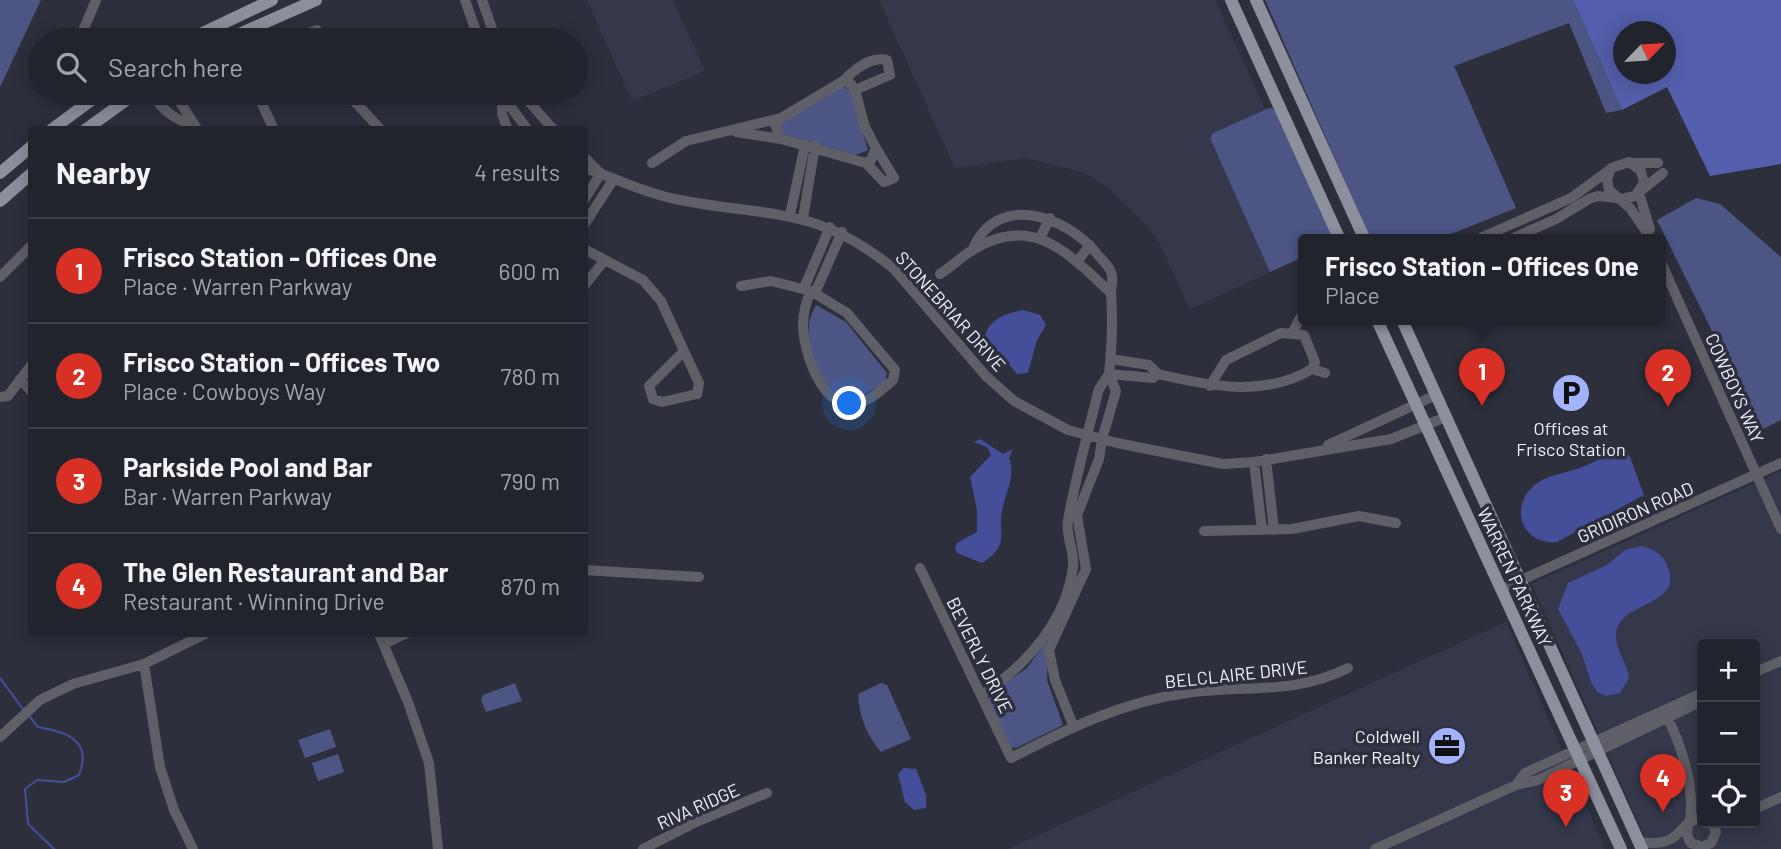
<!DOCTYPE html>
<meta charset="utf-8">
<style>
:root{--surface:#22242d;--page:#2e3039;--text:#f1f3f6;--muted:#a2a4aa;--line:#3f4149;--accent:#d93025}
body{margin:0;font-family:Barlow,sans-serif;background:var(--page);color:var(--text)}
.controls{position:absolute;right:21px;bottom:21px;display:grid;overflow:hidden;border-radius:7px;box-shadow:0 4px 18px #0003}
.controls button{width:63px;height:63px;display:grid;place-items:center;padding:0;border:0;border-bottom:2px solid var(--line);background:var(--surface);color:var(--text);font:35px sans-serif}
.compass{position:absolute;left:1613px;top:21px;width:63px;height:63px;border-radius:50%;background:var(--surface);box-shadow:0 4px 18px #0003;rotate:65deg}
.you{position:absolute;left:850px;top:404px;width:24px;height:24px;margin:-18px;border:5px solid #fff;border-radius:50%;background:#1a73e8;box-shadow:0 0 0 10px #1a73e833}
.badge{display:grid;place-items:center;width:46px;height:46px;border-radius:50%;background:var(--accent);color:#fff;font-size:23px;font-weight:700}
.pin{position:absolute;translate:-50% -58px;filter:drop-shadow(0 2px 4px #0008)}
.pin::after{content:'';position:absolute;top:37px;width:24px;height:21px;background:inherit;clip-path:polygon(0 0,100% 0,50% 100%)}
.popup{position:absolute;left:1298px;top:234px;width:368px;height:91px;box-sizing:border-box;display:grid;place-content:center;border-radius:7px;background:var(--surface);filter:drop-shadow(0 2px 5px #0005);font-size:23px;white-space:nowrap;color:var(--muted)}
.popup b{font-size:26px;color:var(--text)}
.popup::after{content:'';position:absolute;left:50%;top:100%;margin-left:-14px;border:14px solid transparent;border-top-color:var(--surface)}
.list{margin:0;padding:0;list-style:none}
h2{display:flex;justify-content:space-between;align-items:center;height:91px;margin:0;padding:0 28px;font-size:30px}
h2 small{font-size:23px;font-weight:400;color:var(--muted)}
.list li{display:grid;grid-template-columns:46px 1fr auto;gap:21px;align-items:center;box-sizing:border-box;height:105px;padding:0 28px;border-top:2px solid var(--line)}
.list b{display:block;font-size:26px;white-space:nowrap}
.list p{margin:0;font-size:23px;white-space:nowrap;color:var(--muted)}
.list em{font-size:23px;font-style:normal;color:var(--muted)}
.icon{flex:none;width:38px;height:38px;fill:none;stroke:currentColor;stroke-width:2;stroke-linecap:round;stroke-linejoin:round}
.map{position:relative;flex:none;width:1781px;height:849px;overflow:hidden}
.search{position:absolute;background:var(--surface);box-shadow:0 4px 18px #0003;left:28px;top:28px;width:560px;height:77px;display:flex;align-items:center;gap:18px;box-sizing:border-box;padding:0 24px;border-radius:38px;color:var(--muted);font-size:26px}
.panel{position:absolute;background:var(--surface);box-shadow:0 4px 18px #0003;left:28px;top:126px;width:560px;height:511px;border-radius:7px}
.map>svg:first-child{display:block}
</style>
<div class="map">
<svg width="1781" height="849" viewBox="0 0 1781 849">
<rect width="100%" height="100%" fill="#2d303c"/>
<path fill="#34384a" fill-rule="evenodd" d="M587 0H673L705 71 632 101Z
M879 0H1215L1325 240H1304L1303 257 1190 309 1161 246 1147 225 1106 186 1083 172 1025 158 955 168Z
M1781 471V849H1650L1532 584ZM1702 644H1755V823H1702Z
M1506 622 1605 849H1008Z"/>
<path fill="#4c5584" d="M0 0H41L0 87Z
M1265 0H1573L1622 110 1606 113 1569 23 1454 66 1516 208 1436 240H1371Z
M840 86 849 89 852 95 868 150 856 155 784 135 779 127 782 120Z
M1269 108 1275 109 1336 240H1304L1303 257 1270 272 1210 138 1213 133Z
M1696 198 1720 204 1781 257V420L1761 430 1657 220Z
M816 305 846 322 887 373 885 382C873 389 859 400 845 399 821 397 807 346 809 325 809 319 813 311 816 305Z
M1046 642 1048 644 1047 680 1063 725 1016 748 1008 746 988 700 990 693 1027 668Z
M515 683 522 701 486 712 481 700 483 695Z
M881 683 887 685 911 739 881 752C867 736 859 716 858 694Z
M330 729 336 747 305 758 298 740Z
M338 754 344 772 318 781 312 763Z"/>
<path fill="#535fac" fill-rule="evenodd" d="M1573 0H1781V164L1710 176 1667 87 1622 110ZM1624 32H1666V74H1624Z"/>
<path fill="#444e99" d="M1023 310 1040 315 1046 325 1037 340 1028 373 1017 374 985 336C989 319 1007 313 1023 310Z
M980 439 1003 454 1013 449 1009 458C1017 477 1003 497 1001 516 1000 525 1003 534 1000 544 996 553 990 558 982 563L957 553 955 548 957 543 977 532V510L970 477 991 455 987 447 974 442Z
M1621 446 1630 457 1644 495 1557 542C1521 545 1508 506 1536 484 1551 473 1570 473 1587 465 1599 460 1610 453 1621 446Z
M1642 546C1653 549 1663 554 1667 565 1684 604 1629 601 1618 626 1610 643 1627 661 1629 678L1620 693 1606 696 1597 692 1591 682 1581 652 1558 609 1568 583 1607 565 1625 550Z
M904 768 916 769 926 795V808L914 810 905 802 898 774Z"/>
<g fill="none" stroke-linecap="round" stroke-linejoin="round">
<path stroke="#444e99" stroke-width="2" d="M0 678 23 709
M29 716 38 727C66 732 93 740 79 775L64 782 37 780 25 789 28 824 54 849"/>
<path stroke="#5f6067" stroke-width="10" d="M465 0 479 40
M482 0 496 40
M79 40 96 0
M287 40 317 30 326 40
M843 81 851 84 855 90 865 127 876 148 871 160 866 163 781 139 775 125 781 118Z
M843 81C854 70 870 56 887 60L890 75 855 90
M151 93C163 110 173 119 193 125
M174 93 196 127
M257 93 274 130
M347 93 381 130
M500 93 528 130
M521 93 554 130
M502 98V114L508 130
M736 132 781 139
M584 157 598 171
M652 163 686 141 781 118
M866 163 884 182 894 178 876 148
M1634 163H1658
M584 168C616 178 641 192 675 199 767 218 815 204 894 269L986 376 1014 401 1068 430 1117 443 1223 464 1254 462 1391 439 1446 417
M1643 189 1663 173
M1639 193 1650 229
M1621 199 1635 196 1644 183 1641 171 1629 162 1611 168 1607 179 1609 190 1630 208 1652 240
M584 200 601 173
M790 215 805 145
M803 218 815 146
M584 225 613 180
M1040 238 1050 218
M1476 240 1571 198 1608 171
M1509 240 1556 219 1589 199 1598 196 1617 198
M584 249 643 280 661 301 684 351
M972 251C996 191 1066 215 1098 255 1102 260 1109 266 1111 272 1114 278 1111 287 1111 293 1113 321 1112 346 1109 374L1153 378 1158 374 1149 365 1111 359
M1660 260 1781 529
M1077 262 1090 245
M940 274C951 267 960 258 971 251 1032 212 1068 253 1111 293
M0 277 32 245
M584 286 604 261
M741 286 771 281 811 291
M804 288 830 227
M811 291 847 313 895 370 893 380C883 388 871 401 857 403 822 411 805 354 803 328 803 314 805 303 811 291Z
M815 293 842 232
M1293 332 1300 318
M684 351 699 383 697 394 662 402 653 399 649 386Z
M1312 369 1325 373
M1158 374C1209 386 1264 398 1312 369L1315 362 1304 335 1281 333 1226 360 1210 386
M20 379 32 392
M0 397 8 396 32 364
M1328 445 1436 395
M1266 459 1274 530
M1254 462 1262 530
M1204 531 1292 529 1359 516 1396 523
M920 568 1011 758C1067 729 1122 702 1186 693 1245 684 1292 696 1348 668
M584 570 699 577
M1501 589 1781 463
M379 634 408 702 429 763 438 849
M384 644 405 634
M144 664 160 767 174 810 193 849
M1755 672 1781 661
M983 694C1026 665 1066 622 1073 567 1075 551 1065 536 1068 520 1076 476 1088 432 1099 389L1109 374 1116 391 1102 439 1099 459 1077 515 1086 569 1049 650 1055 680 1073 725
M1665 713C1681 744 1692 776 1691 812 1690 825 1683 832 1691 843L1702 847 1711 843 1716 832 1712 823
M0 737 40 700 73 684 144 664 205 634
M1516 785 1525 773 1702 693
M1755 809 1781 797
M1638 842C1686 849 1675 821 1702 818
M643 849 698 821 767 793
M1375 849 1516 785 1538 780 1702 701"/>
<path stroke="#8c8f9c" stroke-width="12" d="M1231 0 1340 240
M1256 0 1365 240
M188 40 272 0
M226 40 316 0
M51 130 101 93
M85 130 136 93
M0 173 32 146
M0 201 32 173
M1377 320 1621 849
M1402 320 1642 849"/>
</g>
<defs>
<symbol id="parking-disc" viewBox="-11 -11 22 22"><circle r="9.5" fill="#a3b2fd" stroke="#2d303c"/><path d="M-3.5-5.5H1a3.5 3.5 0 0 1 0 7H-1V5.5H-3.5ZM-1-3.4V-.6H.8a1.4 1.4 0 0 0 0-2.8Z" fill="#111"/></symbol>
<symbol id="office-disc" viewBox="-11 -11 22 22"><circle r="9.5" fill="#a3b2fd" stroke="#2d303c"/><path d="M-6-3h4V-5.5h4V-3h4V5H-6ZM-1-4.5V-3h2v-1.5ZM-6 0V1H6V0Z" fill="#111"/></symbol>
</defs>
<g fill-rule="evenodd">
<use href="#parking-disc" x="1549" y="371" width="44" height="44"/>
<use href="#office-disc" x="1425" y="724" width="44" height="44"/>
</g>
<g text-anchor="middle" dominant-baseline="central" stroke-width="7" stroke-linejoin="round" paint-order="stroke">
<g font-size="18" fill="#f1f3fc" stroke="#2d303c">
<text transform="translate(951 311) rotate(48)">STONEBRIAR DRIVE</text>
<text transform="translate(1735 388) rotate(66)">COWBOYS WAY</text>
<text transform="translate(1635 512) rotate(-24)">GRIDIRON ROAD</text>
<text transform="translate(1515 577) rotate(65)">WARREN PARKWAY</text>
<text transform="translate(980 655) rotate(64)">BEVERLY DRIVE</text>
<text transform="translate(1236 674) rotate(-6)">BELCLAIRE DRIVE</text>
<text transform="translate(698 806) rotate(-24)">RIVA RIDGE</text>
</g>
<g font-size="18" fill="#f1f3fc" stroke="#2d303c">
<text x="1571" y="428">Offices at<tspan x="1571" dy="21">Frisco Station</tspan></text>
<text x="1420" y="736" text-anchor="end">Coldwell<tspan x="1420" dy="21">Banker Realty</tspan></text>
</g>
</g>
</svg>
<div class="controls">
<button>+</button>
<button>−</button>
<button><svg class="icon" aria-label="locate" viewBox="0 0 24 24"><circle cx="12" cy="12" r="6"/><path d="M12 2v4M12 18v4M2 12h4M18 12h4"/></svg></button>
</div>
<svg class="compass" viewBox="-18 -18 36 36"><path d="M0-13l5 13h-10z" fill="#e53935"/><path d="M0 13l5-13h-10z" fill="#a2a4aa"/></svg>
<div class="you"></div>
<div class="pin badge" style="left:1482px;top:406px">1</div>
<div class="popup"><b>Frisco Station - Offices One</b>Place</div>
<div class="pin badge" style="left:1668px;top:407px">2</div>
<div class="pin badge" style="left:1566px;top:827px">3</div>
<div class="pin badge" style="left:1663px;top:812px">4</div>
<div class="search"><svg class="icon" aria-label="search" viewBox="0 0 24 24"><circle cx="10" cy="10" r="6"/><path d="M15 15l6 6"/></svg>Search here</div>
<section class="panel">
<h2>Nearby<small>4 results</small></h2>
<ul class="list">
<li><span class="badge">1</span><div><b>Frisco Station - Offices One</b><p>Place · Warren Parkway</p></div><em>600 m</em></li>
<li><span class="badge">2</span><div><b>Frisco Station - Offices Two</b><p>Place · Cowboys Way</p></div><em>780 m</em></li>
<li><span class="badge">3</span><div><b>Parkside Pool and Bar</b><p>Bar · Warren Parkway</p></div><em>790 m</em></li>
<li><span class="badge">4</span><div><b>The Glen Restaurant and Bar</b><p>Restaurant · Winning Drive</p></div><em>870 m</em></li>
</ul>
</section>
</div>
